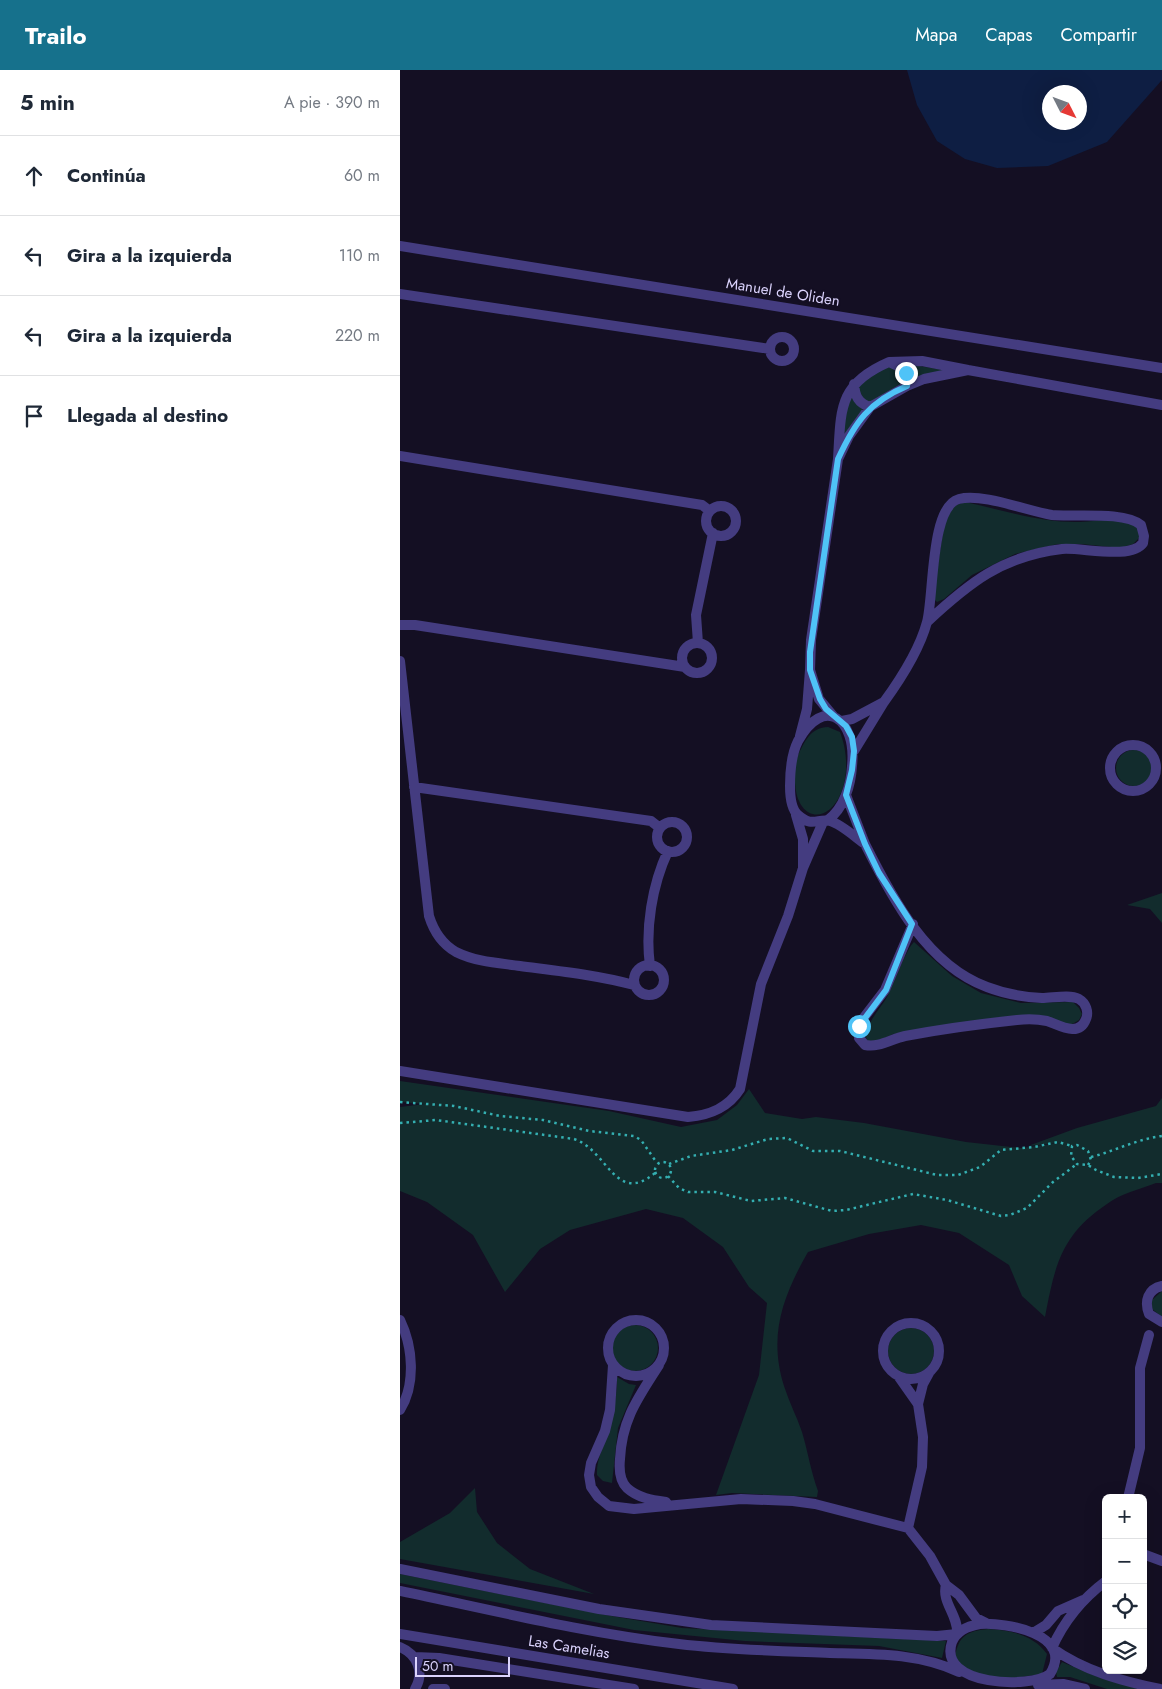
<!DOCTYPE html>
<html lang="es">
<meta charset="utf-8">
<style>
:root{--surface:#fff;--page:#f6f6f7;--text:#1f2937;--muted:#747a83;--line:#e0e1e3;--accent:#16718c}
body{margin:0;font-family:Jost,sans-serif;background:var(--page);color:var(--text)}
.controls{position:absolute;right:15px;bottom:15px;display:grid;overflow:hidden;border-radius:8px;box-shadow:0 5px 20px #0002}
.controls button{width:45px;height:45px;display:grid;place-items:center;padding:0;border:0;border-bottom:1px solid var(--line);background:var(--surface);color:var(--text);font:25px sans-serif}
.compass{position:absolute;left:642px;top:15px;width:45px;height:45px;border-radius:50%;background:var(--surface);box-shadow:0 5px 20px #0002;rotate:132deg}
.scale{position:absolute;left:15px;bottom:12px;width:95px;box-sizing:border-box;padding-left:5px;border:2px solid #dbd3fd;border-top:0;font-size:14px;line-height:18px;white-space:nowrap;color:#dbd3fd;-webkit-text-stroke:4px #140f23;paint-order:stroke}
.stop{position:absolute;width:15px;height:15px;margin:-11px;border:4px solid #4fc3f7;border-radius:50%;background:#fff}
.stop.end{background:#4fc3f7;border-color:#fff;box-shadow:0 1px 5px #0008}
.list{margin:0;padding:0;list-style:none}
h2{display:flex;justify-content:space-between;align-items:center;height:65px;margin:0;padding:0 20px;font-size:21px}
h2 small{font-size:16px;font-weight:400;color:var(--muted)}
.list li{display:grid;grid-template-columns:32px 1fr auto;gap:15px;align-items:center;box-sizing:border-box;height:80px;padding:0 20px;border-top:1px solid var(--line)}
.list b{display:block;font-size:19px;white-space:nowrap}
.list em{font-size:16px;font-style:normal;color:var(--muted)}
.icon{flex:none;width:28px;height:28px;fill:none;stroke:currentColor;stroke-width:2;stroke-linecap:round;stroke-linejoin:round}
.map{position:relative;flex:none;width:762px;height:1619px;overflow:hidden}
header{display:flex;align-items:center;gap:30px;box-sizing:border-box;height:70px;padding:0 25px;background:var(--accent);color:#fff}
header strong{font-size:24px}
nav{display:flex;gap:28px;margin-inline-start:auto;font-size:18px}
main{display:flex}
aside{flex:1;background:var(--surface)}
.map>svg:first-child{display:block}
</style>
<header>
<strong>Trailo</strong>
<nav><a>Mapa</a><a>Capas</a><a>Compartir</a></nav>
</header>
<main>
<aside>
<h2>5 min<small>A pie · 390 m</small></h2>
<ul class="list">
<li><svg class="icon" aria-label="ahead" viewBox="0 0 24 24"><path d="M12 20V5M6 11l6-6 6 6"/></svg><div><b>Continúa</b></div><em>60 m</em></li>
<li><svg class="icon" aria-label="left" viewBox="0 0 24 24"><path d="M17 20v-9H6M10 6l-5 5 5 5"/></svg><div><b>Gira a la izquierda</b></div><em>110 m</em></li>
<li><svg class="icon" aria-label="left" viewBox="0 0 24 24"><path d="M17 20v-9H6M10 6l-5 5 5 5"/></svg><div><b>Gira a la izquierda</b></div><em>220 m</em></li>
<li><svg class="icon" aria-label="arrive" viewBox="0 0 24 24"><path d="M6 21V4h12l-3 4 3 4H6"/></svg><div><b>Llegada al destino</b></div></li>
</ul>
</aside>
<div class="map">
<svg width="762" height="1619" viewBox="0 0 762 1619">
<rect width="100%" height="100%" fill="#140f23"/>
<path fill="#122c2d" d="M507 294 550 301 511 310 506 299Z
M490 296 496 298 504 308 502 313 470 333H466L457 317 469 305Z
M451 326 463 339 445 369C442 356 447 338 451 326Z
M565 432C602 440 642 453 680 452 699 452 724 444 739 459V468L733 474 721 478 681 474H658L615 484 572 505 544 529 537 532 534 529V521L544 455 553 436Z
M428 657 440 662C447 680 449 704 441 723 427 756 397 750 395 713 394 704 394 692 399 683 406 669 411 658 428 657Z
M716 698a18 18 0 1 1 36 0a18 18 0 1 1-36 0Z
M762 823V853L750 839 727 835Z
M514 872 552 906 581 923 621 933 673 932 679 938 682 944 679 950 669 956 655 950 493 964 479 971H467C462 958 480 939 487 927 494 914 506 879 514 872Z
M0 1011 209 1041 281 1057 317 1050 337 1035 349 1019 365 1043 402 1049 416 1047 464 1053 566 1072 621 1078 660 1073 628 1076 677 1058 756 1036 762 1028V1113H756C740 1119 720 1124 707 1134 661 1165 655 1195 645 1247L622 1226 609 1195 559 1163 521 1155 469 1164 408 1182C383 1226 368 1265 384 1316 389 1332 397 1347 402 1362 408 1382 411 1402 418 1421L417 1427 332 1423 316 1425 359 1305 367 1233 349 1217 323 1177 283 1148 246 1139 170 1160 140 1179 105 1222 73 1165 27 1132 0 1121V1037L25 1034 0 1032Z
M762 1221V1247L752 1239V1230Z
M212 1278a23 23 0 1 1 46 0a23 23 0 1 1-46 0Z
M488 1281a23 23 0 1 1 46 0a23 23 0 1 1-46 0Z
M217 1307 229 1314 236 1315 218 1358 212 1413 203 1411 197 1405C196 1389 205 1374 209 1359 214 1343 217 1324 217 1307Z
M75 1418 77 1442 97 1473 130 1499 194 1524 0 1489V1472L50 1443Z
M0 1504 206 1545 282 1558 546 1571 542 1588 479 1576 345 1571 234 1560 0 1513Z
M588 1559C610 1560 634 1565 647 1584L642 1604 595 1611 561 1596 555 1586C559 1565 568 1561 588 1559Z
M662 1592 698 1607 738 1619H707L670 1607H657L656 1602Z"/>
<path fill="#0e1e43" fill-rule="evenodd" d="M507 0H762V10L707 72 648 96 597 98 565 89 537 71 517 35ZM650 22H680V52H650Z"/>
<g fill="none" stroke-linecap="round" stroke-linejoin="round">
<path stroke="#34afb1" stroke-width="2.5" stroke-dasharray="2.5 4" stroke-linecap="butt" d="M0 1032 54 1036 100 1046 143 1050 189 1061 234 1066 241 1070 257 1093
M0 1053 36 1050 174 1069C208 1080 215 1136 255 1103
M691 1087C715 1081 737 1069 762 1066
M255 1100a8 8 0 1 1 16 0a8 8 0 1 1-16 0Z
M269 1094 291 1086 332 1080 368 1069 387 1068 413 1081H440L537 1105H558L580 1097 601 1080 634 1077 658 1072 672 1076
M688 1095 691 1090 688 1081 677 1075 672 1076 671 1086 677 1094 688 1095 696 1100 714 1107 738 1108 762 1104
M268 1106 279 1118 288 1122H315L351 1131 385 1128 432 1141 446 1140 513 1124 547 1130 601 1146 610 1145 627 1138 653 1112 677 1094"/>
<path stroke="#443c80" stroke-width="10" d="M0 176 762 298
M0 224 370 279
M370 279a12 12 0 1 1 24 0a12 12 0 1 1-24 0Z
M489 292 522 291 568 300 524 309 507 316
M568 300 762 335
M454 314C455 326 458 333 470 337L507 316 508 310 502 298 489 292C438 314 441 339 438 389L449 366 470 337
M0 386 302 435 310 441
M306 451a15 15 0 1 1 30 0a15 15 0 1 1-30 0Z
M0 555H15L285 597
M298 573 296 545 313 463
M282 588a15 15 0 1 1 30 0a15 15 0 1 1-30 0Z
M0 591 29 846C34 862 42 874 56 882 76 892 99 893 120 896 158 901 197 905 234 915
M410 600 411 570 438 389
M484 632C500 610 520 578 527 552 534 527 530 436 559 429 583 423 627 441 652 445 675 447 725 441 741 455L744 466 743 473C731 490 681 477 662 479 602 486 569 513 527 552
M442 651 452 649 484 632 454 681
M400 666 407 639 410 600 419 629 434 647
M710 698a23 23 0 1 1 46 0a23 23 0 1 1-46 0Z
M14 717 251 751 260 758
M396 745 403 769V798L423 752
M428 750C444 738 451 715 452 696 457 649 424 624 398 671 391 685 390 702 390 716 390 725 391 739 398 745 412 758 418 748 430 751 441 754 455 767 465 774L446 725
M257 767a15 15 0 1 1 30 0a15 15 0 1 1-30 0Z
M465 774C492 828 527 895 587 917 605 924 623 927 642 928 653 928 669 924 679 929 686 933 689 942 686 949 679 968 659 955 647 951 637 949 627 949 617 950 579 954 542 959 505 966 491 969 479 978 465 975L459 968 462 950 485 920 513 854
M234 910a15 15 0 1 1 30 0a15 15 0 1 1-30 0Z
M250 896C245 859 252 815 268 781
M0 1001 288 1047C310 1045 328 1038 340 1019L361 914 388 846 403 798
M762 1216C748 1219 744 1231 749 1244L762 1252
M208 1278a28 28 0 1 1 56 0a28 28 0 1 1-56 0Z
M0 1250C13 1277 16 1314 0 1340
M483 1281a28 28 0 1 1 56 0a28 28 0 1 1-56 0Z
M213 1295 210 1340 205 1361 191 1393 189 1405 191 1417 198 1427 209 1436 234 1439 341 1429 393 1431 415 1434 508 1458
M259 1295C238 1328 222 1349 220 1389 219 1399 219 1410 227 1418 238 1428 252 1430 266 1432
M499 1307 518 1334 523 1314 529 1303
M518 1334 523 1367 522 1397 508 1458 530 1486 546 1515 559 1525 576 1548 586 1553
M728 1428 740 1378V1298L749 1265
M743 1484 762 1491
M0 1499 199 1539 311 1555 537 1566 557 1564C559 1546 541 1532 546 1515
M706 1511C682 1529 664 1551 652 1578 684 1601 722 1611 760 1619
M0 1521C92 1540 185 1563 279 1574 329 1580 379 1581 430 1583 475 1584 518 1583 559 1602
M580 1554C605 1552 675 1564 650 1604 631 1619 537 1616 552 1572 557 1560 568 1556 580 1554Z
M633 1563 646 1555 658 1541 683 1530
M0 1564 333 1619
M0 1577C17 1584 25 1602 15 1619
M15 1587 39 1588 234 1619
M638 1615 663 1614 685 1619
M33 1619H45"/>
</g>
<g fill="none" stroke-linecap="round" stroke-linejoin="round">
<path stroke="#4fc3f7" stroke-width="6" d="M459 956 486 920 512 854 479 803 465 774 446 725 452 700 454 681 452 667 446 656 426 639 420 629 410 600V582L438 389C455 352 469 332 507 316L508 310 506 303"/>
</g>
<g text-anchor="middle" dominant-baseline="central" stroke-width="4" stroke-linejoin="round" paint-order="stroke">
<g font-size="15" fill="#dbd3fd" stroke="#140f23">
<text transform="translate(383 222) rotate(9)">Manuel de Oliden</text>
<text transform="translate(169 1577) rotate(9)">Las Camelias</text>
</g>
</g>
</svg>
<div class="controls">
<button>+</button>
<button>−</button>
<button><svg class="icon" aria-label="locate" viewBox="0 0 24 24"><circle cx="12" cy="12" r="6"/><path d="M12 2v4M12 18v4M2 12h4M18 12h4"/></svg></button>
<button><svg class="icon" aria-label="layers" viewBox="0 0 24 24"><path d="M12 4l9 5-9 5-9-5zM3 14l9 5 9-5"/></svg></button>
</div>
<svg class="compass" viewBox="-18 -18 36 36"><path d="M0-13l5 13h-10z" fill="#e53935"/><path d="M0 13l5-13h-10z" fill="#747a83"/></svg>
<div class="scale">50 m</div>
<div class="stop" style="left:459px;top:956px"></div>
<div class="stop end" style="left:506px;top:303px"></div>
</div>
</main>
